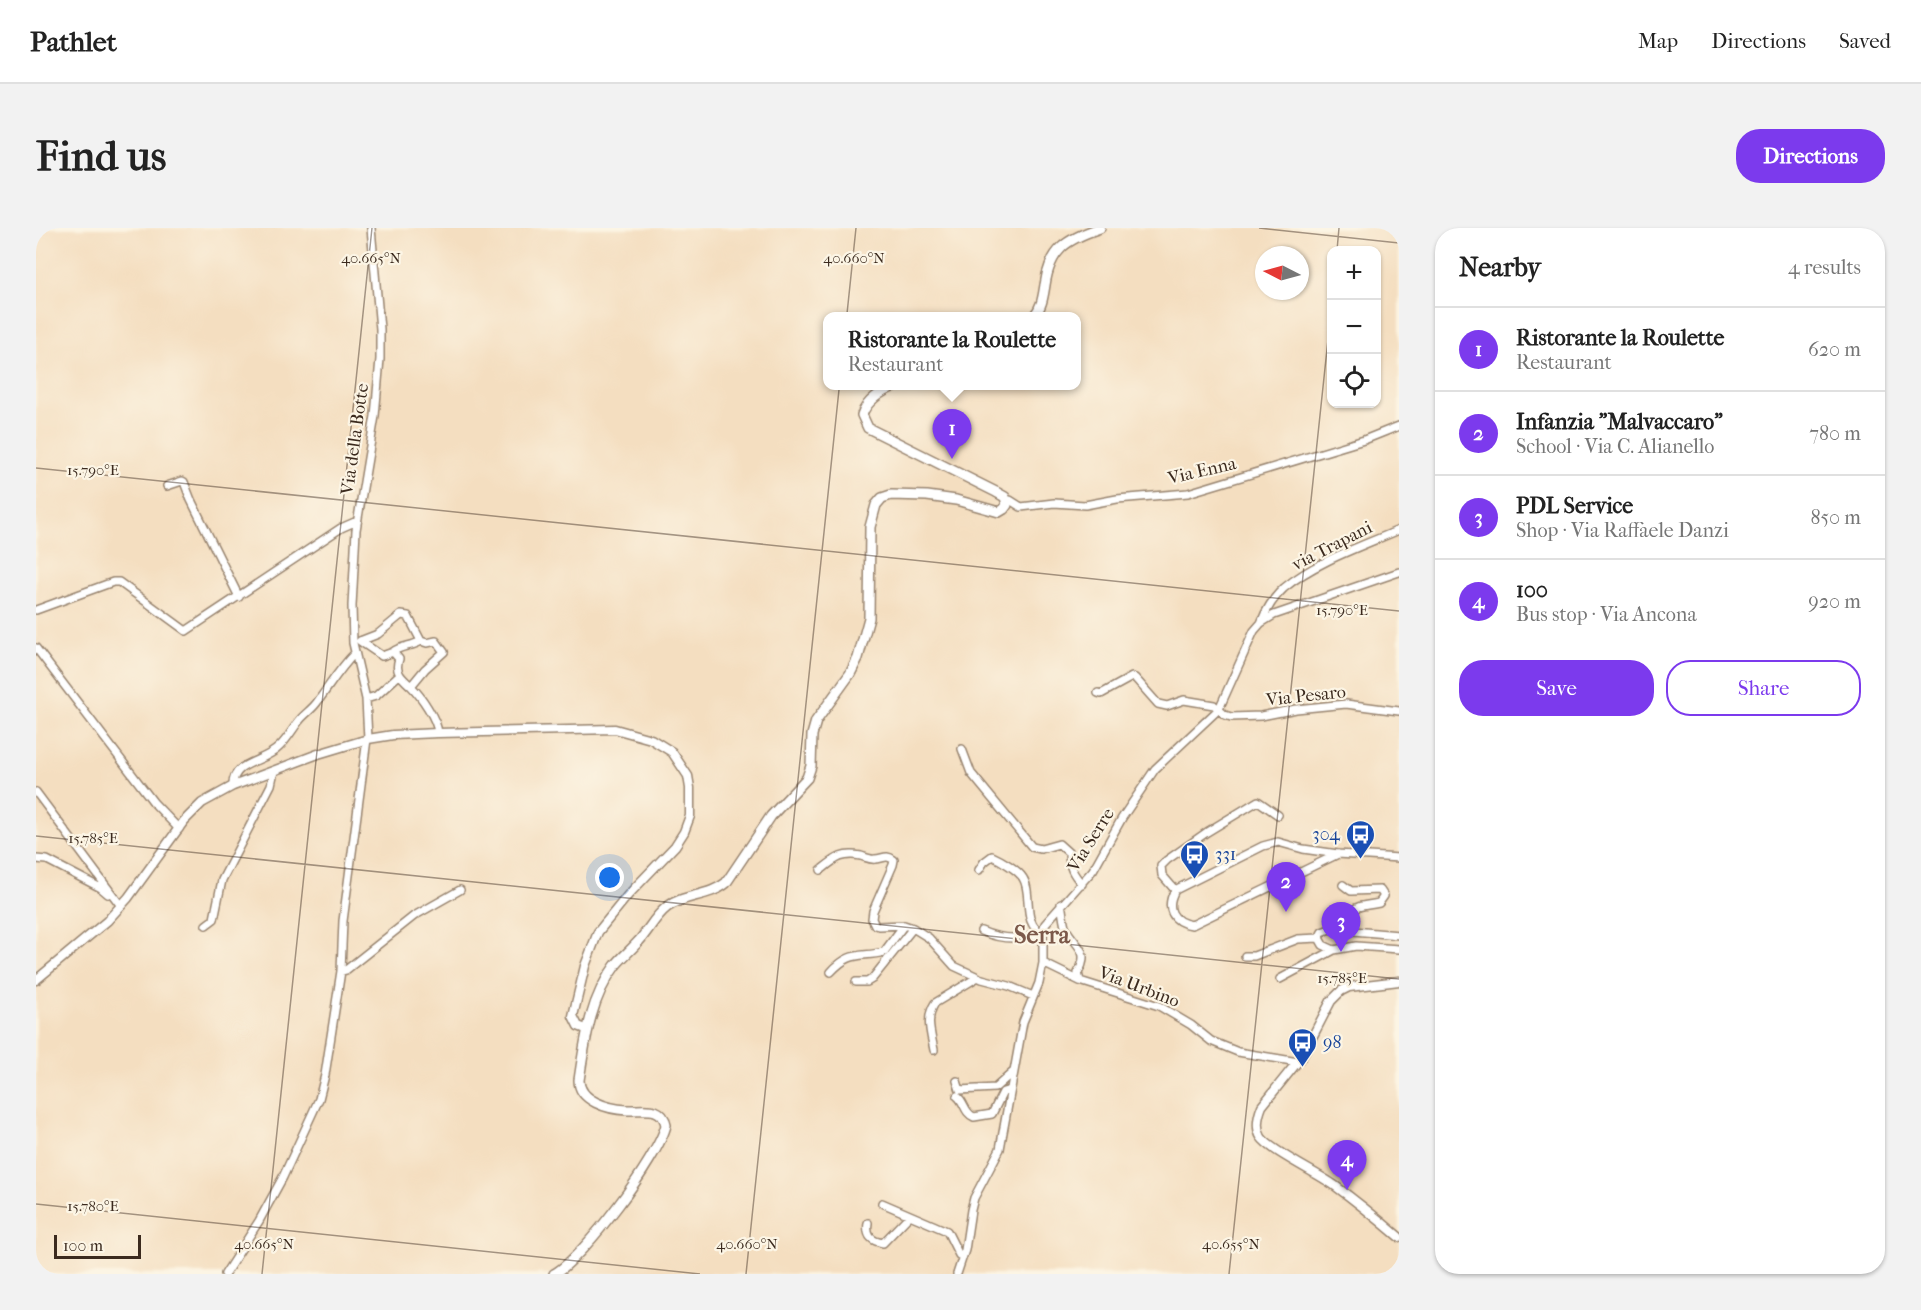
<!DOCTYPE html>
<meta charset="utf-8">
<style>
:root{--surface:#fff;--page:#f2f2f2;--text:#222;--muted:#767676;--line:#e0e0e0;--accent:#7c3aed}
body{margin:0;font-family:"IM FELL French Canon",serif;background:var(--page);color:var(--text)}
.controls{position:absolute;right:18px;top:18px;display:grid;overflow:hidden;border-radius:12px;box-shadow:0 2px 4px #0004}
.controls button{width:54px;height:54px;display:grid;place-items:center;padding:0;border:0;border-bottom:2px solid var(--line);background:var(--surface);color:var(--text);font:30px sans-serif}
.compass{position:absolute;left:1219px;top:18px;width:54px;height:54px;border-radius:50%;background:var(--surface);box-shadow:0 2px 4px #0004;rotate:276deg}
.scale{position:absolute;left:18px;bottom:15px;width:87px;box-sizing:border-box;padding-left:6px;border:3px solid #3b2a1e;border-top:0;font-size:16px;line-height:21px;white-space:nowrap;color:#3b2a1e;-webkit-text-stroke:4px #fcf5e5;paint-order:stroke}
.you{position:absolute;left:574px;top:650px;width:21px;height:21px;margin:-15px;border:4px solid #fff;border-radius:50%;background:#1a73e8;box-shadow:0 0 0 9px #1a73e833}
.badge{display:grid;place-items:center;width:39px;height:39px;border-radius:50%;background:var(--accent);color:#fff;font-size:20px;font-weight:700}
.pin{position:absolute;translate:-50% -50px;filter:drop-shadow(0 2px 3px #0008)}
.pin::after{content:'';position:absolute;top:32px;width:21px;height:18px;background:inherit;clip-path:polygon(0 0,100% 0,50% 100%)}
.popup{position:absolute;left:787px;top:84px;width:258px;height:78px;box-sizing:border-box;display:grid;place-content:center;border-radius:12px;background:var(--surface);filter:drop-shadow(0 2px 4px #0005);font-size:20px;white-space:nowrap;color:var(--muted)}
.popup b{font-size:22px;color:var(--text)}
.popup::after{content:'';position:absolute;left:50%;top:100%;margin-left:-12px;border:12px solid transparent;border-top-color:var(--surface)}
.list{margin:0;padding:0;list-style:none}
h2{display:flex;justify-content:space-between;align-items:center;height:78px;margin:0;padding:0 24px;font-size:26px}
h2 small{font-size:20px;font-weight:400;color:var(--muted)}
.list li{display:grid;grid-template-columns:39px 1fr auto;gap:18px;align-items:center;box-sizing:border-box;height:84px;padding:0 24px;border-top:2px solid var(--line)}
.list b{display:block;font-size:22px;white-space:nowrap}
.list p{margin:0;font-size:20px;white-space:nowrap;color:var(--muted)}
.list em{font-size:20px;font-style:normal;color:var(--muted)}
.actions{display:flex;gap:12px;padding:18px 24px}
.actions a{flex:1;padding:14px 0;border:2px solid var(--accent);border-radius:24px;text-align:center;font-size:21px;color:var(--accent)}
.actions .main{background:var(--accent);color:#fff}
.icon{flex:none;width:33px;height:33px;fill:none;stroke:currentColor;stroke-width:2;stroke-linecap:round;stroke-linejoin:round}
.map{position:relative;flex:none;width:1363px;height:1046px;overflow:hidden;border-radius:24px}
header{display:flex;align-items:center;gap:36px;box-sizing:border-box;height:84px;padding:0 30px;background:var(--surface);border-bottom:2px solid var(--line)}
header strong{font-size:28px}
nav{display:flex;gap:33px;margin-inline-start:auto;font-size:21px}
.intro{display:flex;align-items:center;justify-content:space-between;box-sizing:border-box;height:144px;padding:0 36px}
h1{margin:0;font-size:42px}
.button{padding:15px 27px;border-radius:24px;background:var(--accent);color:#fff;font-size:21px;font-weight:700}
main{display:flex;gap:36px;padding:0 36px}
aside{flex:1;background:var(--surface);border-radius:24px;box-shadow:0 2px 4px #0004}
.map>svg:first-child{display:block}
</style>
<header>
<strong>Pathlet</strong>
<nav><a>Map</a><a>Directions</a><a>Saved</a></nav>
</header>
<div class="intro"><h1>Find us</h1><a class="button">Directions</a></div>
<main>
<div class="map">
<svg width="1363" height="1046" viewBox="0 0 1363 1046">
<rect width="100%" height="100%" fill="#fcf5e5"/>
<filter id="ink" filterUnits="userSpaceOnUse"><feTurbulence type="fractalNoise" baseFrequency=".0167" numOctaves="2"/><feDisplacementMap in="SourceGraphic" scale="12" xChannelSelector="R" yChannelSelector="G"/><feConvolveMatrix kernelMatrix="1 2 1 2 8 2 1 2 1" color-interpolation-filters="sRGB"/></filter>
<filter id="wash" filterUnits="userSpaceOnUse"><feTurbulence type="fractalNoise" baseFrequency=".008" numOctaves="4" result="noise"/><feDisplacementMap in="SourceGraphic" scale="24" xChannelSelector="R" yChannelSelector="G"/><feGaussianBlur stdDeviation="1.35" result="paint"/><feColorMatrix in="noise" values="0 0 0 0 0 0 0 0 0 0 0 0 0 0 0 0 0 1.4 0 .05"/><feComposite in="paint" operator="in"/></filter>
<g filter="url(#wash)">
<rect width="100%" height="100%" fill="#f4dec0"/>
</g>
<g filter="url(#ink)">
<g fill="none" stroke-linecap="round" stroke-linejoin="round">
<defs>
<path id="minor" d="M131 258 146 253 148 254 155 272 203 369
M971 272H974L985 279 1018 275 1049 277 1081 271 1152 265 1328 212 1363 198
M0 382 77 354H83L150 403 305 300 321 293
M1225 395C1230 382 1237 370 1248 360 1279 334 1326 318 1363 302
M324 413 342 406 365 387 372 388 385 413C376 419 365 417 357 424
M324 413 346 428 357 424 363 431C358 444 366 450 375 458
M385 413 391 415 400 413 408 424 389 441 375 458C385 468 401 491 402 505
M0 420 118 575 143 601
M1062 465 1065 466 1096 449 1099 450 1122 476 1131 478 1148 472 1178 477 1189 487 1195 489 1225 488 1260 481 1310 476 1363 483
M330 471 340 468 363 447
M332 511 330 471 317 415 316 378 320 302 339 188 344 131V101L335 0
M926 521 935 545 996 619 1005 621 1023 616 1033 625C1033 639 1037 646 1046 656
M197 558C196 533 228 535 243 519 251 512 256 502 263 493 268 486 277 481 282 473 294 457 304 440 319 425
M0 564 85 678
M1302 626 1156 697C1136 694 1129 680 1139 662L1227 618 1242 614 1267 621 1302 626 1363 630
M0 631 11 632 65 660 72 666
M785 642C799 631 806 624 825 628 829 629 835 632 839 631 847 631 850 626 858 632L857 637 837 683 836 691 839 697 843 698 868 697 877 700
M943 642 948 634 956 628C965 632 982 642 987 650 997 665 985 697 1007 705
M1307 657 1315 663 1344 662 1348 668 1343 675C1319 680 1317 674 1311 702
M1139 662 1126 647 1125 638 1131 632 1171 604 1222 573 1242 587
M1025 676C1027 684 1027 694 1030 701 1040 719 1055 722 1042 745L1044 753 1123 778 1155 797 1175 813 1202 824 1262 834
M170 697 178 691 186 652 235 557 238 543
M945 703C965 712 986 712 1007 705
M1283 710 1287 717 1298 722 1320 718 1363 721
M1209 728H1218L1262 711 1283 710 1286 704 1294 701 1363 707
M1007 735 1044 753
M305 743 310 742 378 688 424 662
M795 744C815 722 824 730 848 724L868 697
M1244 751 1298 722
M820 754H831L836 751 877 700 893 710 918 738 946 751 973 758 997 768
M898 822C895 806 889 790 899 775L942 749
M921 853 924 862 959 860 977 844
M921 868C929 874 928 885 938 889L956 886 967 864 974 862
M846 975 911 1003 923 1027 927 1028
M832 995C830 1008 835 1013 847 1015L873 988
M189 1046 223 993 247 949 283 871 289 847 305 743 307 693 331 511
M921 1046 929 1022 935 982 938 970 964 921 987 794 1003 755 1007 735V702L1009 696 1057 642 1086 590 1119 541 1183 481 1218 403 1225 395 1238 387 1363 344"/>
<path id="tertiary" d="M0 752 71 693 92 670 148 593 166 575 197 558 282 526 332 511 357 507 402 505 579 501 615 511 636 524 652 548 654 560V588L648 604 639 618 592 667 562 704 549 738 537 788 542 798 550 801
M1363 753 1313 759 1305 763 1295 773 1267 827 1226 878C1222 888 1219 899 1225 909 1233 922 1283 946 1298 957 1320 973 1342 991 1363 1009"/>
<path id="secondary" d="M998 88C1006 79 1007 69 1009 57 1014 21 1031 11 1064 0
M518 1046C547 1030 623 929 630 897 626 876 606 883 591 882 572 881 543 873 543 852 549 813 554 771 579 738 585 730 594 723 601 715 612 704 618 689 631 679 648 666 673 669 690 655L735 588 771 550 775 538 776 507 780 493 814 446 822 430 833 390 834 299 840 277 846 270 855 267 891 268 920 272 963 284 968 281 971 277 969 269 960 264 832 200 826 187C830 173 846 163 859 158"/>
</defs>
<use href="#minor" stroke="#98846f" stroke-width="10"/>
<use href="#tertiary" stroke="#98846f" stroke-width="11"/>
<use href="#secondary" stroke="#98846f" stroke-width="12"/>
<use href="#minor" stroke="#fff" stroke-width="7"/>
<use href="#tertiary" stroke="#fff" stroke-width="8"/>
<use href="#secondary" stroke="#fff" stroke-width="9"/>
</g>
</g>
<path fill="none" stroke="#3b2a1e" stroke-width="1.5" stroke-opacity="0.45" d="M1223 0 1363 15M1301 22 1303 0M0 240 1363 383M0 608 1363 751M0 976 664 1046M226 1046 336 0M710 1046 820 0M1193 1046 1296 74"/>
<defs>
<symbol id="bus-pin" viewBox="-11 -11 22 30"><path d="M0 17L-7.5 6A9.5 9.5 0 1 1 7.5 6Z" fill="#1a4fb4" stroke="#fcf5e5"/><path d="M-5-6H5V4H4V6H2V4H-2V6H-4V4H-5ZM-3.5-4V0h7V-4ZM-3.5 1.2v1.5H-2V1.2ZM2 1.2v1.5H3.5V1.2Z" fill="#fff"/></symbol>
</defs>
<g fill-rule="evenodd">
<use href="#bus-pin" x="1308" y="590" width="33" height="45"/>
<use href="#bus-pin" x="1142" y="610" width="33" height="45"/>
<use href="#bus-pin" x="1250" y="798" width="33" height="45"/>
</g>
<g text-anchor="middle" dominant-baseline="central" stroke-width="4.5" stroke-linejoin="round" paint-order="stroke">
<g font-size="18" fill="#3b2a1e" stroke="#fcf5e5">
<text transform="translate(319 211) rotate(-82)">Via della Botte</text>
<text transform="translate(1166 243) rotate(-13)">Via Enna</text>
<text transform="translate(1296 318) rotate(-27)">via Trapani</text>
<text transform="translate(1270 468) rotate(-6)">Via Pesaro</text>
<text transform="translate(1055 612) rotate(-58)">Via Serre</text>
<text transform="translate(1103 759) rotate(21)">Via Urbino</text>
</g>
<g font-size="18" fill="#164399" stroke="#fcf5e5" text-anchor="start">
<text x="1304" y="606" text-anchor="end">304</text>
<text x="1179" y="626">331</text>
<text x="1287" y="814">98</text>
</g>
<g font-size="24" font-weight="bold" fill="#7c594a" stroke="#fcf5e5">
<text x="1006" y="707">Serra</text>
</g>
</g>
<g font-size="15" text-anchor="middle" fill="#3b2a1e" stroke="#fcf5e5" stroke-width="4.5" stroke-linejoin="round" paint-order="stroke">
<text x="335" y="35">40.665°N</text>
<text x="818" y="35">40.660°N</text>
<text x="57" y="247">15.790°E</text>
<text x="1306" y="387">15.790°E</text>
<text x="57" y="615">15.785°E</text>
<text x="1306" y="755">15.785°E</text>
<text x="57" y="983">15.780°E</text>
<text x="228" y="1021">40.665°N</text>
<text x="711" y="1021">40.660°N</text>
<text x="1195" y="1021">40.655°N</text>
</g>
</svg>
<div class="controls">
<button>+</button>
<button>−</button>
<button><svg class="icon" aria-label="locate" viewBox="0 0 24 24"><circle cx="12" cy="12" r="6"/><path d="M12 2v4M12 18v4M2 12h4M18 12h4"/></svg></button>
</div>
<svg class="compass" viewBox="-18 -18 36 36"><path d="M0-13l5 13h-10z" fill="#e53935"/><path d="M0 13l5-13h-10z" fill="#767676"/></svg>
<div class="scale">100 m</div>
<div class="you"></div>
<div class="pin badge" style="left:916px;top:231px">1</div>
<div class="popup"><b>Ristorante la Roulette</b>Restaurant</div>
<div class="pin badge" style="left:1250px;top:684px">2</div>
<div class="pin badge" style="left:1305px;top:724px">3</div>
<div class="pin badge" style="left:1311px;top:962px">4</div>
</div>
<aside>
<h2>Nearby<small>4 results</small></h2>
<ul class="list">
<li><span class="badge">1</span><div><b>Ristorante la Roulette</b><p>Restaurant</p></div><em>620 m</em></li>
<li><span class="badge">2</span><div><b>Infanzia &quot;Malvaccaro&quot;</b><p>School · Via C. Alianello</p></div><em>780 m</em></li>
<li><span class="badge">3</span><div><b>PDL Service</b><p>Shop · Via Raffaele Danzi</p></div><em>850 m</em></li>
<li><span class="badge">4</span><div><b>100</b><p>Bus stop · Via Ancona</p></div><em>920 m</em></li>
</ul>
<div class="actions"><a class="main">Save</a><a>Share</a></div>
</aside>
</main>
